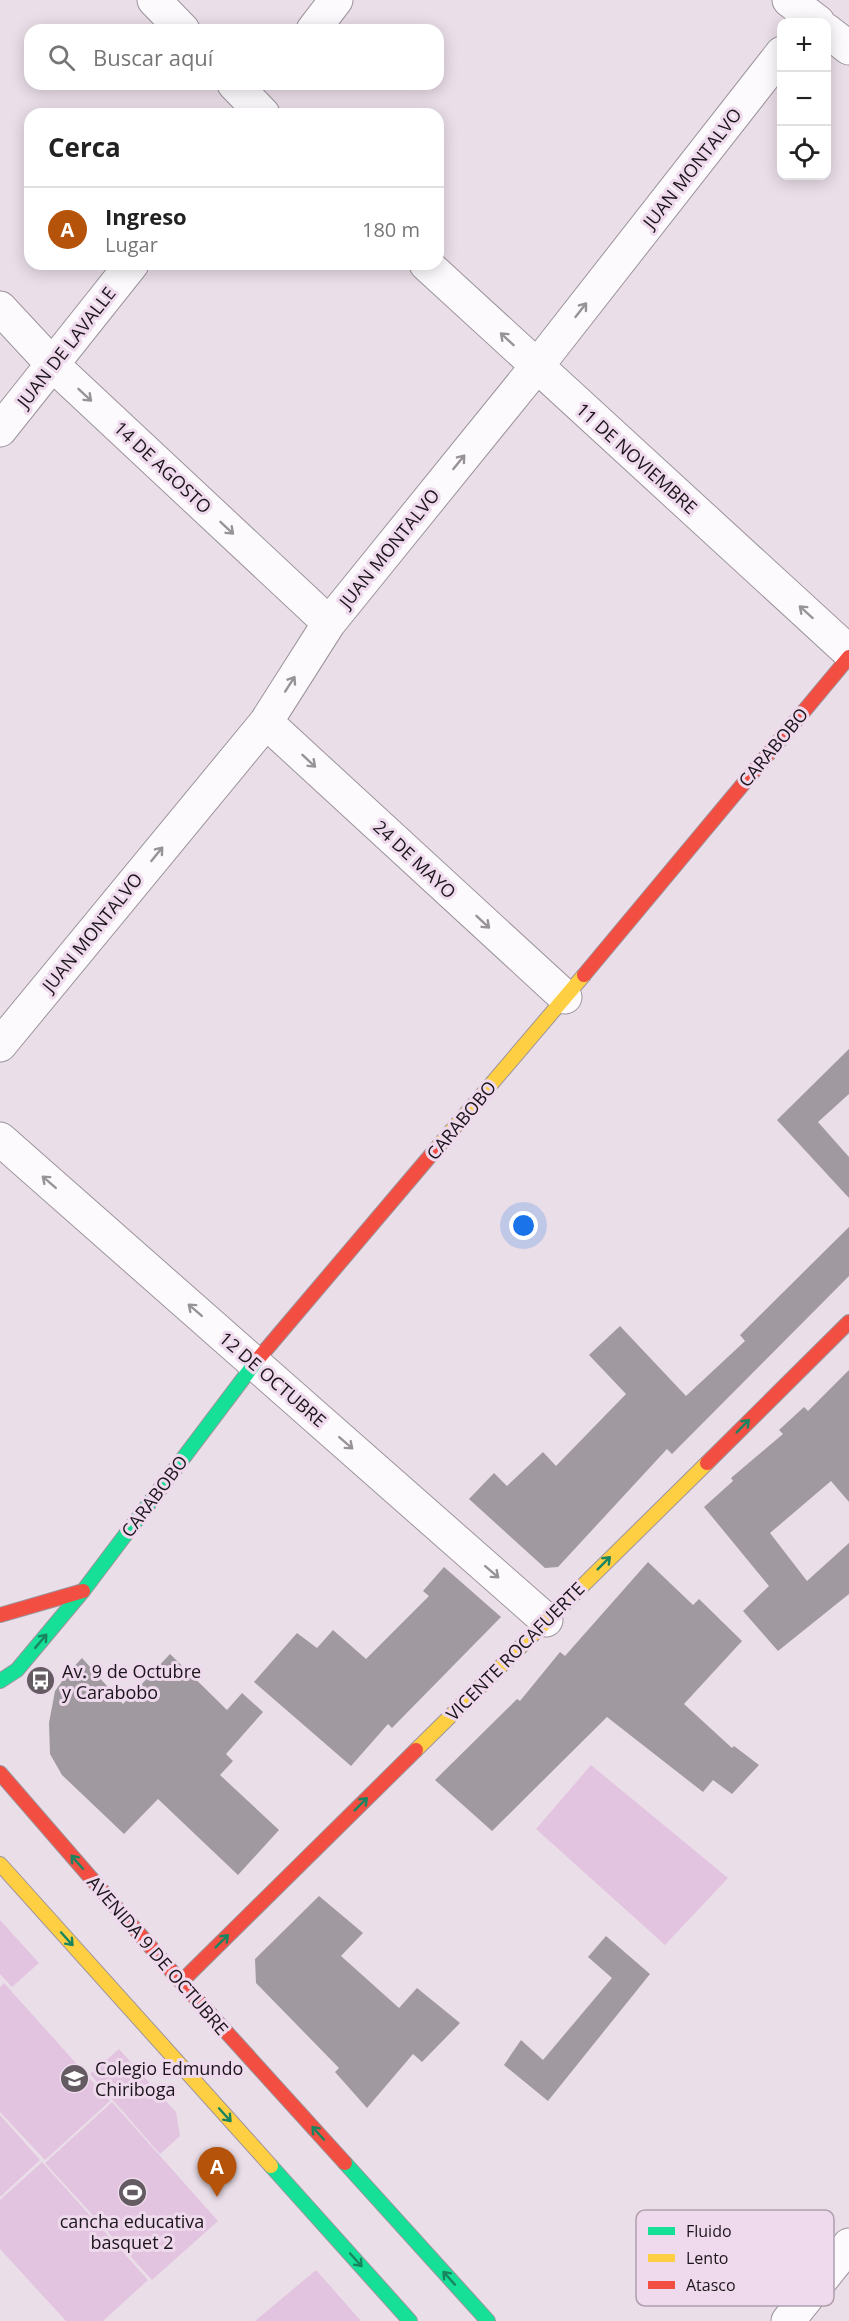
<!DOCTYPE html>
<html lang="es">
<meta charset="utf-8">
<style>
:root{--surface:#fff;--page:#f6f6f6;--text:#222;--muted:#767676;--line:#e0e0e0;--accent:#b45309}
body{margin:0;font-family:"Open Sans",sans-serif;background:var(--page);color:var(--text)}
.controls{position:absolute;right:18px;top:18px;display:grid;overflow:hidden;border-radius:12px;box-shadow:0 3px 15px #0003}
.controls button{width:54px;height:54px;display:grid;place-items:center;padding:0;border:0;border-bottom:2px solid var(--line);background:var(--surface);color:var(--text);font:30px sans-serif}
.you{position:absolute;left:524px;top:1226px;width:21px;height:21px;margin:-15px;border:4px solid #fff;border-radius:50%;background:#1a73e8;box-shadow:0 0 0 9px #1a73e833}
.badge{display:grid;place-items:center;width:39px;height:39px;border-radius:50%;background:var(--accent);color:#fff;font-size:20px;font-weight:700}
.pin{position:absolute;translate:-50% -50px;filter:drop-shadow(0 2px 3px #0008)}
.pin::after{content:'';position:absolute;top:32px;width:21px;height:18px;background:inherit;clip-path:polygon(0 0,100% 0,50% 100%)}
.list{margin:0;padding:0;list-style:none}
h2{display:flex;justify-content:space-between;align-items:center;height:78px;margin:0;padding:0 24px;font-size:26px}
h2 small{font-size:20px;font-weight:400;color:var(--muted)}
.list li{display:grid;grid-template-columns:39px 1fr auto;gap:18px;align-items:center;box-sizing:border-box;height:84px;padding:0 24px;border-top:2px solid var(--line)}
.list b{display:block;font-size:22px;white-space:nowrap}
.list p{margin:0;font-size:20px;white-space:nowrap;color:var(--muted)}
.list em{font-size:20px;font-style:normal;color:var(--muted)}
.icon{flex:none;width:33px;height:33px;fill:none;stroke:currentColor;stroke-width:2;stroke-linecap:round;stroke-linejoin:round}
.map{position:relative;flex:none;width:849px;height:2321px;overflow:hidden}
.search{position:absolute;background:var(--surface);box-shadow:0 3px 15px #0003;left:24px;top:24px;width:420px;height:66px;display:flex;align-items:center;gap:15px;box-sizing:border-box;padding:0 21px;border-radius:18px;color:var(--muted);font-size:22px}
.panel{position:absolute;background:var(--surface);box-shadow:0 3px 15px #0003;left:24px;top:108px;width:420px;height:162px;border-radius:18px}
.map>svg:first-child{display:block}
</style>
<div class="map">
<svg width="849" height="2321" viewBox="0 0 849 2321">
<rect width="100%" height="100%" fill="#eadee8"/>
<path fill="#e3c4e0" d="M591 1765 728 1878 665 1945 536 1829Z
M0 1920 39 1963 12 1987 0 1974Z
M4 1983 110 2101 45 2160 0 2112V1987Z
M119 2049 176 2112 180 2136 160 2154 90 2074Z
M112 2102 218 2221 152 2280 45 2163Z
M0 2115 40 2160 0 2197Z
M42 2162 148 2280 103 2321H66L0 2249V2200Z
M316 2270 361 2321H255Z"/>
<path fill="#a199a0" d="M849 1049V1094L818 1122 849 1157V1198L777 1120Z
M849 1227V1276L672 1454 667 1449 558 1567 545 1568 469 1499 494 1473 507 1486 543 1452 556 1466 626 1394 589 1355 620 1326 686 1396 745 1341 740 1335Z
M849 1370V1502L831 1481 770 1533 807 1581 849 1543V1594L778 1651 743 1611 769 1586 704 1507 733 1481 731 1478 783 1434 779 1430 804 1407 808 1411Z
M648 1562 693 1605 699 1599 742 1641 684 1704 732 1748 734 1746 759 1765 732 1794 713 1780 703 1792 607 1717 492 1831 435 1780 517 1699 520 1701 560 1652 565 1656Z
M444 1567 501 1617 392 1728 388 1724 351 1766 254 1682 297 1633 317 1648 333 1630 366 1659 429 1596 423 1591Z
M170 1654 227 1710 242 1693 263 1712 226 1754 233 1761 220 1775 279 1830 238 1875 158 1799 124 1834 62 1775 50 1754 49 1723 55 1691 68 1673 82 1658 123 1704Z
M319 1896 363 1933 341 1956 399 2008 417 1988 460 2023 422 2062 413 2054 367 2108 335 2072 339 2068 256 1983 255 1959Z
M606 1936 650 1974 548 2101 504 2065 521 2040 543 2060 612 1978 588 1957Z"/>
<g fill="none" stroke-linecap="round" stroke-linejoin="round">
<defs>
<path id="street" d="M154 0 183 30
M789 0 818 22
M313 30 336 0
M826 30 849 48
M234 84 263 114
M426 264 849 652
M0 308 53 365 329 623
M0 430 132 264
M266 722 565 997
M0 1045 266 722 329 623 537 366 782 53
M0 1139 546 1620
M788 2321 849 2245"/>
<path id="fast" d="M0 1681 17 1670 83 1591 258 1359
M345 2163 488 2321
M271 2166 410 2321"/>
<path id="slow" d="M436 1149 584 975
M416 1750 707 1463
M0 1864 271 2166"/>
<path id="jam" d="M584 975 849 657
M258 1359 436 1149
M707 1463 849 1322
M0 1615 83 1591
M0 1773 181 1982 345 2163
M181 1982 416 1750"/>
</defs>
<use href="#street" stroke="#9c949c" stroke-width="35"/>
<use href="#fast" stroke="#9c949c" stroke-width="16"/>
<use href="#slow" stroke="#9c949c" stroke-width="16"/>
<use href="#jam" stroke="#9c949c" stroke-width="16"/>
<use href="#street" stroke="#fcfafc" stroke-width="33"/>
<use href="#fast" stroke="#16e098" stroke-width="14"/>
<use href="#slow" stroke="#ffcf43" stroke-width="14"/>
<use href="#jam" stroke="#f24e42" stroke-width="14"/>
</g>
<defs><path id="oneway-shaft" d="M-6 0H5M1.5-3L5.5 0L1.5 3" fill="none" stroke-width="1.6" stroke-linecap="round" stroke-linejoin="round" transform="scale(1.5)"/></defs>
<g stroke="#979397">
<use href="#oneway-shaft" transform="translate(581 310) rotate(-52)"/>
<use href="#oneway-shaft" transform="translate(507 339) rotate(-137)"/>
<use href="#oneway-shaft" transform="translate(85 395) rotate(43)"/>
<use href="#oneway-shaft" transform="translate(459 462) rotate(-51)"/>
<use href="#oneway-shaft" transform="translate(227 528) rotate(43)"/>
<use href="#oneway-shaft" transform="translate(806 612) rotate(-138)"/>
<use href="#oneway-shaft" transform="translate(290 684) rotate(-57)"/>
<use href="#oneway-shaft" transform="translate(309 761) rotate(43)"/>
<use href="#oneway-shaft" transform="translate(157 854) rotate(-51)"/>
<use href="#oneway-shaft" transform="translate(483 922) rotate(43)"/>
<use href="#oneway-shaft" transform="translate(49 1182) rotate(-139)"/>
<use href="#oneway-shaft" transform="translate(195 1310) rotate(-139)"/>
<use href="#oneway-shaft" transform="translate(346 1443) rotate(41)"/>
<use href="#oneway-shaft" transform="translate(492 1572) rotate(41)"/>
</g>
<g stroke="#198560">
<use href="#oneway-shaft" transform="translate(743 1426) rotate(-45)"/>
<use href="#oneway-shaft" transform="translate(604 1563) rotate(-45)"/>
<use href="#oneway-shaft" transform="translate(41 1641) rotate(-50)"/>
<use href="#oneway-shaft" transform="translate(361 1804) rotate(-45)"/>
<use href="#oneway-shaft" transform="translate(77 1862) rotate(-131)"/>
<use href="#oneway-shaft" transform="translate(67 1939) rotate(48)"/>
<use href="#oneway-shaft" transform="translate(222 1941) rotate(-45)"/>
<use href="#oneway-shaft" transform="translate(225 2115) rotate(48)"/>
<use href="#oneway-shaft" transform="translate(318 2133) rotate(-132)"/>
<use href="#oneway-shaft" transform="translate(356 2260) rotate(48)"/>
<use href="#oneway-shaft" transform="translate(449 2278) rotate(-132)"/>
</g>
<defs>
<symbol id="bus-disc" viewBox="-11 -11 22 22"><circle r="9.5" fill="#645b63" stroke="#eedaec"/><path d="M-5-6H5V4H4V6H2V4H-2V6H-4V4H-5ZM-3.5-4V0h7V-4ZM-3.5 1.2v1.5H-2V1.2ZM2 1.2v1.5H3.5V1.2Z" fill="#fff"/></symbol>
<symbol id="university-disc" viewBox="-11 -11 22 22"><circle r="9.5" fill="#645b63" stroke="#eedaec"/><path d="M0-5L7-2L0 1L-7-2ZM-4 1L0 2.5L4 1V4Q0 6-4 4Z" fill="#fff"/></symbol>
<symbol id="stadium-disc" viewBox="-11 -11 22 22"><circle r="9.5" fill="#645b63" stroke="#eedaec"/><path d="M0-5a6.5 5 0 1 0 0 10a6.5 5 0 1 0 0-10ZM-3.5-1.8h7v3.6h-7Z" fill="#fff"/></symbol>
</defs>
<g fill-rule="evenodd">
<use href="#bus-disc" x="24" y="1664" width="33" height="33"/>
<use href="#university-disc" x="58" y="2062" width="33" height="33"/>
<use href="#stadium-disc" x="116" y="2176" width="33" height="33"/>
</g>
<g text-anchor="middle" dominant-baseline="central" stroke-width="6" stroke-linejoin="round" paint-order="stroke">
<g font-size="18" fill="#1c151b" stroke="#eedaec">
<text transform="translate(692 168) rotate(-52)">JUAN MONTALVO</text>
<text transform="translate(66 347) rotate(-52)">JUAN DE LAVALLE</text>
<text transform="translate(637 458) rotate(42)">11 DE NOVIEMBRE</text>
<text transform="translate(163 467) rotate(43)">14 DE AGOSTO</text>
<text transform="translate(389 548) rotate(-51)">JUAN MONTALVO</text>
<text transform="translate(773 747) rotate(-50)">CARABOBO</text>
<text transform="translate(415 859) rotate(43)">24 DE MAYO</text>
<text transform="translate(92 932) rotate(-51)">JUAN MONTALVO</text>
<text transform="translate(461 1120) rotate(-50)">CARABOBO</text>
<text transform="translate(273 1379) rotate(41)">12 DE OCTUBRE</text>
<text transform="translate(154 1496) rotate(-53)">CARABOBO</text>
<text transform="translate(515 1651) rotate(-45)">VICENTE ROCAFUERTE</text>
<text transform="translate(158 1955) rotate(49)">AVENIDA 9 DE OCTUBRE</text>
</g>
<g font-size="18" fill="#1c151b" stroke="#eedaec" text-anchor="start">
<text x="62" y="1671">Av. 9 de Octubre<tspan x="62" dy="21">y Carabobo</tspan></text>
<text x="95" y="2068">Colegio Edmundo<tspan x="95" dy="21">Chiriboga</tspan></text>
<text x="132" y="2221" text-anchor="middle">cancha educativa<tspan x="132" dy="21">basquet 2</tspan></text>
</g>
</g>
<rect x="636" y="2210" width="198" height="96" rx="9" fill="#eedaec" stroke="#af9fad" stroke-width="1.5"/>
<rect x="648" y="2227" width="27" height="8" fill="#16e098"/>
<rect x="648" y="2254" width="27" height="8" fill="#ffcf43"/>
<rect x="648" y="2281" width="27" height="8" fill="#f24e42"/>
<g font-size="16" fill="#1c151b">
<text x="686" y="2237">Fluido</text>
<text x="686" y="2264">Lento</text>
<text x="686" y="2291">Atasco</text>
</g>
</svg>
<div class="controls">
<button>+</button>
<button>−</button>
<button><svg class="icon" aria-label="locate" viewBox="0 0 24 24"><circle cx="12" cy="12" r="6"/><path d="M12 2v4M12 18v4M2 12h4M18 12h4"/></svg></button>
</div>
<div class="you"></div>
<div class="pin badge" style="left:217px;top:2197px">A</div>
<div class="search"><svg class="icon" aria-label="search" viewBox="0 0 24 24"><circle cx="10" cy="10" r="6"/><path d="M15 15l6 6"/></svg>Buscar aquí</div>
<section class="panel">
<h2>Cerca<small></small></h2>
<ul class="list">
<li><span class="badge">A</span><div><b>Ingreso</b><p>Lugar</p></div><em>180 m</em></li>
</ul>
</section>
</div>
